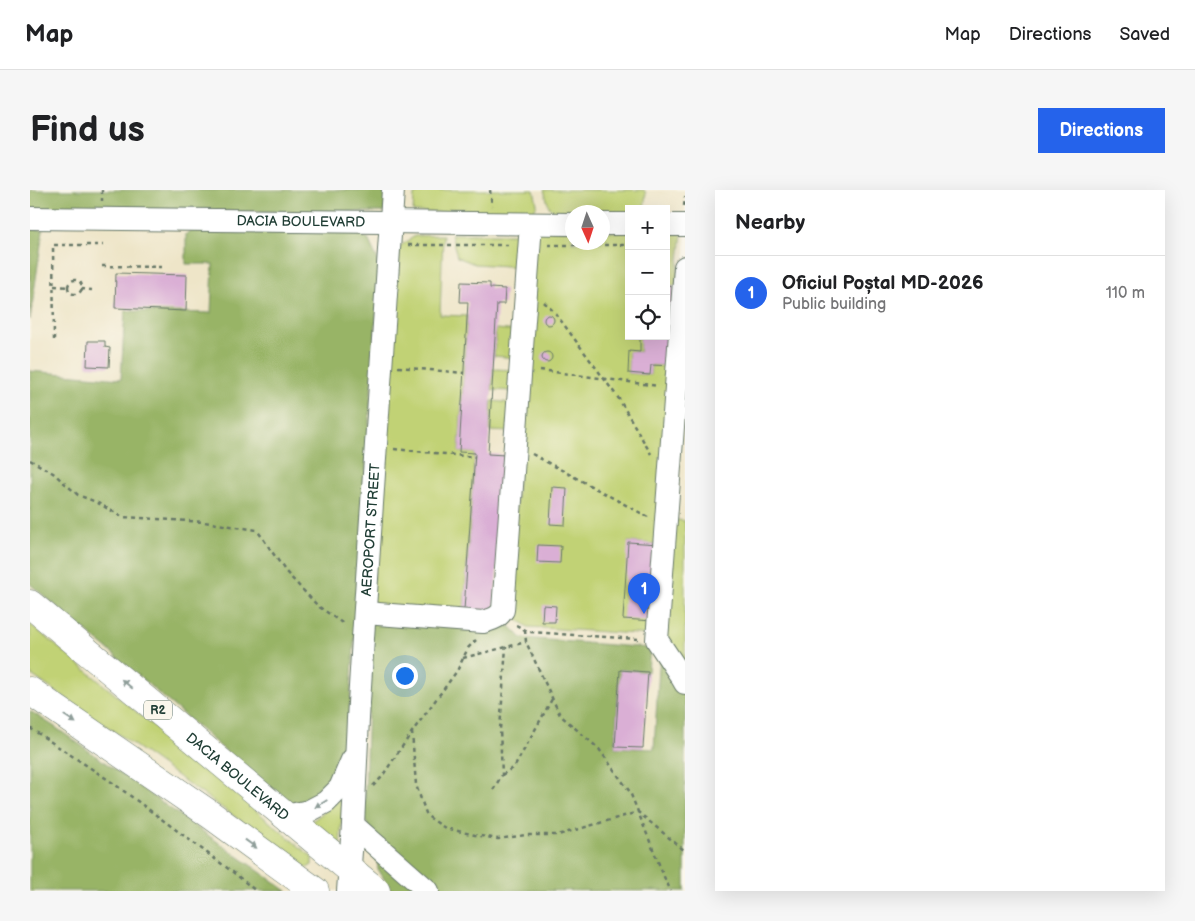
<!DOCTYPE html>
<meta charset="utf-8">
<style>
:root{--surface:#fff;--page:#f6f6f6;--text:#202124;--muted:#757577;--line:#e0e0e0;--accent:#2563eb}
body{margin:0;font-family:"Balsamiq Sans",sans-serif;background:var(--page);color:var(--text)}
.controls{position:absolute;right:15px;top:15px;display:grid;overflow:hidden;border-radius:0px;box-shadow:0 5px 20px #0002}
.controls button{width:45px;height:45px;display:grid;place-items:center;padding:0;border:0;border-bottom:1px solid var(--line);background:var(--surface);color:var(--text);font:25px sans-serif}
.compass{position:absolute;left:535px;top:15px;width:45px;height:45px;border-radius:50%;background:var(--surface);box-shadow:0 5px 20px #0002;rotate:177deg}
.you{position:absolute;left:374px;top:485px;width:18px;height:18px;margin:-12px;border:4px solid #fff;border-radius:50%;background:#1a73e8;box-shadow:0 0 0 8px #1a73e833}
.badge{display:grid;place-items:center;width:32px;height:32px;border-radius:50%;background:var(--accent);color:#fff;font-size:16px;font-weight:700}
.pin{position:absolute;translate:-50% -41px;filter:drop-shadow(0 1px 2px #0008)}
.pin::after{content:'';position:absolute;top:26px;width:18px;height:15px;background:inherit;clip-path:polygon(0 0,100% 0,50% 100%)}
.list{margin:0;padding:0;list-style:none}
h2{display:flex;justify-content:space-between;align-items:center;height:65px;margin:0;padding:0 20px;font-size:21px}
h2 small{font-size:16px;font-weight:400;color:var(--muted)}
.list li{display:grid;grid-template-columns:32px 1fr auto;gap:15px;align-items:center;box-sizing:border-box;height:75px;padding:0 20px;border-top:1px solid var(--line)}
.list b{display:block;font-size:19px;white-space:nowrap}
.list p{margin:0;font-size:16px;white-space:nowrap;color:var(--muted)}
.list em{font-size:16px;font-style:normal;color:var(--muted)}
.icon{flex:none;width:28px;height:28px;fill:none;stroke:currentColor;stroke-width:2;stroke-linecap:round;stroke-linejoin:round}
.map{position:relative;flex:none;width:655px;height:701px;overflow:hidden;border-radius:0px}
header{display:flex;align-items:center;gap:30px;box-sizing:border-box;height:70px;padding:0 25px;background:var(--surface);border-bottom:1px solid var(--line)}
header strong{font-size:24px}
nav{display:flex;gap:28px;margin-inline-start:auto;font-size:18px}
.intro{display:flex;align-items:center;justify-content:space-between;box-sizing:border-box;height:120px;padding:0 30px}
h1{margin:0;font-size:35px}
.button{padding:12px 22px;border-radius:0px;background:var(--accent);color:#fff;font-size:18px;font-weight:700}
main{display:flex;gap:30px;padding:0 30px}
aside{flex:1;background:var(--surface);border-radius:0px;box-shadow:0 5px 20px #0002}
.map>svg:first-child{display:block}
</style>
<header>
<strong>Map</strong>
<nav><a>Map</a><a>Directions</a><a>Saved</a></nav>
</header>
<div class="intro"><h1>Find us</h1><a class="button">Directions</a></div>
<main>
<div class="map">
<svg width="655" height="701" viewBox="0 0 655 701">
<rect width="100%" height="100%" fill="#fbf7ec"/>
<filter id="ink" filterUnits="userSpaceOnUse"><feTurbulence type="fractalNoise" baseFrequency=".02" numOctaves="2"/><feDisplacementMap in="SourceGraphic" scale="10" xChannelSelector="R" yChannelSelector="G"/><feConvolveMatrix kernelMatrix="1 2 1 2 8 2 1 2 1" color-interpolation-filters="sRGB"/></filter>
<filter id="wash" filterUnits="userSpaceOnUse"><feTurbulence type="fractalNoise" baseFrequency=".0096" numOctaves="4" result="noise"/><feDisplacementMap in="SourceGraphic" scale="20" xChannelSelector="R" yChannelSelector="G"/><feGaussianBlur stdDeviation="1.12" result="paint"/><feColorMatrix in="noise" values="0 0 0 0 0 0 0 0 0 0 0 0 0 0 0 0 0 1.4 0 .05"/><feComposite in="paint" operator="in"/></filter>
<g filter="url(#wash)">
<rect width="100%" height="100%" fill="#eee5c8"/>
<path fill="#c1d274" stroke="#708854" d="M392 0H504L507 14 503 23 383 22 384 5Z
M514 0H614L616 3 614 19H599V24L573 23 572 22 526 23 519 17Z
M505 40 542 41V52H572L573 42H599V146H610V162L599 161 598 183 620 185 621 175 642 176 628 354 598 352 623 431 622 445 498 437 479 422Z
M636 43H652L646 96 636 95Z
M421 44H495L493 77 445 74 427 67Z
M413 45 410 125 437 126 429 262 445 263 434 420 349 417 342 411 370 56 385 46Z
M466 139 488 141 487 168 464 166Z
M463 179 485 180 484 201 462 200Z
M462 211 483 213 481 242 460 241Z
M640 329 655 331V484L632 446Z
M0 434 282 667V675L277 678 91 546 0 484Z
M313 607 310 658 281 632Z"/>
<path fill="#98b466" stroke="#5c784d" d="M0 0H356L354 22 0 20Z
M0 39 13 40 0 130Z
M162 39 327 42 338 49 347 68 349 85 317 559 300 598 276 614 260 613 206 570 81 462 0 394V181L91 189 95 121 181 123 183 74H156V44Z
M341 430 480 436 492 448 620 458 618 482 590 480 585 557 624 559 630 461 655 504V701L361 700 348 679 343 643 334 629Z
M0 521 25 537 257 701H0Z"/>
<g id="blocks">
<path fill="#daafd5" d="M86 83 157 85 156 121 85 118Z
M431 92 460 93V98L475 99 474 114H467L458 264 475 265 464 422 434 420 445 263 429 262 438 112H430Z
M636 95 646 96 642 176 621 175 620 185 598 183 599 161 610 162V146H636Z
M514 130a5 5 0 1 1 10 0a5 5 0 1 1-10 0Z
M58 151H75V157L80 158 79 177 57 176Z
M512 167a5 5 0 1 1 10 0a5 5 0 1 1-10 0Z
M522 297 537 298 535 335 520 334Z
M598 352 628 354 623 431 593 429Z
M508 355 531 356 530 373 507 372Z
M513 415 526 416 525 432H512Z
M590 480 618 482 613 558 585 557Z"/>
</g>
</g>
<g filter="url(#ink)">
<use href="#blocks" fill-opacity="0" stroke="#677868" stroke-width="1"/>
<g fill="none" stroke-linecap="round" stroke-linejoin="round">
<defs>
<g id="minor">
<path id="s1" d="M0 28 542 34"/>
<path d="M572 34H599"/>
<path d="M636 35H655"/>
<path d="M655 77 627 450 651 486 655 493"/>
<path d="M335 423 453 432C462 429 467 429 473 420L501 34"/>
<path d="M256 626 279 621 296 612 310 598 322 570"/>
<path d="M323 635 398 701"/>
<path id="s2" d="M318 701 323 635 328 529 333 448 363 0"/>
</g>
<g id="major">
<path id="s3" d="M0 414 346 701"/>
<path d="M0 501 181 625 285 701"/>
</g>
</defs>
<use href="#minor" stroke="#677868" stroke-width="24"/>
<use href="#major" stroke="#677868" stroke-width="29"/>
<path stroke="#677868" stroke-width="2.5" stroke-dasharray="4 4" stroke-linecap="butt" d="M72 0V11
M460 0 462 16
M654 16 655 7
M378 55H482
M518 55H599
M72 76 133 77
M38 97a7 7 0 1 1 14 0a7 7 0 1 1-14 0Z
M24 96 38 97
M51 99 62 100
M514 112 526 124 589 209 621 264
M24 150 23 55H73
M368 177 434 183
M510 180 628 196
M364 259 445 267
M502 264 618 327
M0 270 23 283 48 305 66 312 93 327 174 332 227 340 256 382 288 416 315 435
M486 435 499 442 608 449
M495 440 496 452 530 525 569 559 600 602 635 689 641 701
M433 468 496 452
M0 538 83 593 204 683 226 701
M382 542 386 595 397 626 415 638 445 645 468 649 496 645H528L608 622 655 661
M472 585 485 576 522 509
M343 596 351 588 382 542 427 481 438 458 446 450
M463 600 472 585 470 539 476 457"/>
<use href="#minor" stroke="#fff" stroke-width="22"/>
<use href="#major" stroke="#fff" stroke-width="28"/>
</g>
<defs><path id="oneway-solid" d="M-6-.8H1V-3.2L6.5 0L1 3.2V.8H-6Z" transform="scale(1.25)"/></defs>
<g fill="#8f9e9a">
<use href="#oneway-solid" transform="translate(97 494) rotate(-140)"/>
<use href="#oneway-solid" transform="translate(40 529) rotate(34)"/>
<use href="#oneway-solid" transform="translate(291 614) rotate(148)"/>
<use href="#oneway-solid" transform="translate(221 654) rotate(36)"/>
</g>
</g>
<g text-anchor="middle" dominant-baseline="central" stroke-width="4.5" stroke-linejoin="round" paint-order="stroke">
<rect fill="#fbf7ec" stroke="#61756b" stroke-width="1" x="114" y="510.5" width="28" height="19" rx="4"/>
<g font-size="12" font-weight="bold" fill="#1f3d34">
<text x="128" y="520">R2</text>
</g>
<g font-size="14" fill="#1f3d34" stroke="#fbf7ec">
<text stroke="none"><textPath href="#s1" startOffset="271">DACIA BOULEVARD</textPath></text>
<text stroke="none"><textPath href="#s2" startOffset="362">AEROPORT STREET</textPath></text>
<text stroke="none"><textPath href="#s3" startOffset="270">DACIA BOULEVARD</textPath></text>
</g>
</g>
</svg>
<div class="controls">
<button>+</button>
<button>−</button>
<button><svg class="icon" aria-label="locate" viewBox="0 0 24 24"><circle cx="12" cy="12" r="6"/><path d="M12 2v4M12 18v4M2 12h4M18 12h4"/></svg></button>
</div>
<svg class="compass" viewBox="-18 -18 36 36"><path d="M0-13l5 13h-10z" fill="#e53935"/><path d="M0 13l5-13h-10z" fill="#757577"/></svg>
<div class="you"></div>
<div class="pin badge" style="left:614px;top:424px">1</div>
</div>
<aside>
<h2>Nearby<small></small></h2>
<ul class="list">
<li><span class="badge">1</span><div><b>Oficiul Poștal MD-2026</b><p>Public building</p></div><em>110 m</em></li>
</ul>
</aside>
</main>
